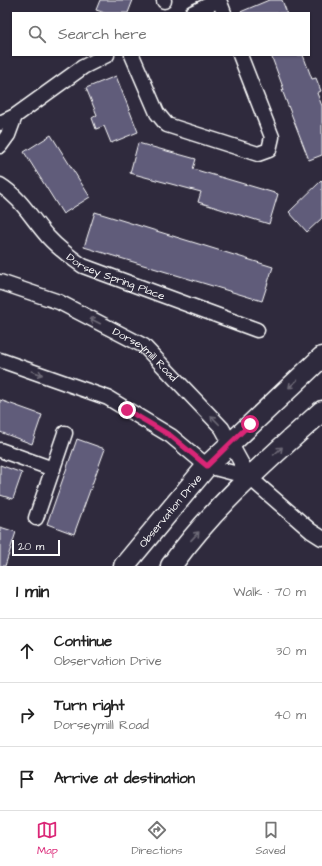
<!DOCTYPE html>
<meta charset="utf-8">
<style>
:root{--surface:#fff;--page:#f6f6f6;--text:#222;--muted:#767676;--line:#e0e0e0;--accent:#db2777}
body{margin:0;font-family:"Architects Daughter",sans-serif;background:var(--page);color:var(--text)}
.scale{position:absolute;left:12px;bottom:10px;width:48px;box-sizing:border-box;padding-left:4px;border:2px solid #fff;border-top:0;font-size:11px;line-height:14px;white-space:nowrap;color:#fff;-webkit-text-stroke:3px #2f2a3d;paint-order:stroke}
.stop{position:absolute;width:12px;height:12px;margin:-9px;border:3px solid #db2777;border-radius:50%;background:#fff}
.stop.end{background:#db2777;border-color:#fff;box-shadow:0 1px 4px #0008}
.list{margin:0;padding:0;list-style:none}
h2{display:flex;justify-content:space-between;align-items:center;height:52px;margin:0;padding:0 16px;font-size:17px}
h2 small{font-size:13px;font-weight:400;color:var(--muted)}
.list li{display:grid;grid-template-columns:26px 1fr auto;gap:12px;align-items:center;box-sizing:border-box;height:64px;padding:0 16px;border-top:1px solid var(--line)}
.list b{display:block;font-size:15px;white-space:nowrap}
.list p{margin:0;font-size:13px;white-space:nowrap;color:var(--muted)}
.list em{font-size:13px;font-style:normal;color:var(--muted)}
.icon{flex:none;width:22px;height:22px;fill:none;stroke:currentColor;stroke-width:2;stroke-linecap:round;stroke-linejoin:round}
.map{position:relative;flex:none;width:322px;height:566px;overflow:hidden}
.search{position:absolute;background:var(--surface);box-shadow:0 1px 3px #0004;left:12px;right:12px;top:12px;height:44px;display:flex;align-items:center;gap:10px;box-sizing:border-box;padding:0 14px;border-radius:0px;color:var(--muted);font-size:15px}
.sheet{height:244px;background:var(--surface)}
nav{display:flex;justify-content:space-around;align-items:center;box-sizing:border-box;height:56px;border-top:1px solid var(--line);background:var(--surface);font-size:11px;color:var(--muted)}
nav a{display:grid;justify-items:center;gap:2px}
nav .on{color:var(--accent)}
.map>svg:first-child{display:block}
</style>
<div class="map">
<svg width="322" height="566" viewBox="0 0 322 566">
<rect width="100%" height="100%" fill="#2f2a3d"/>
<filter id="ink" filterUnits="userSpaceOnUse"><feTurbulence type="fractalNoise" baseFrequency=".025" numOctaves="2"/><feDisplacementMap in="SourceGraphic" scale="8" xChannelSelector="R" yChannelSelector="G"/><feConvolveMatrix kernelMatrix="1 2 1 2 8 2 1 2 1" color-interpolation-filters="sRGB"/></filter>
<g filter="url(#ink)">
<path fill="#615c7a" stroke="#fff" d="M100 0H133L128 13H105L96 10Z
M269 0H282L287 13H238Z
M271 55H303L312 79 316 78 321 91 317 93 322 106V155L309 160 282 90H284Z
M116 76 138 132 111 143 104 126 96 129 92 118 97 115 86 88Z
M51 135 90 197 63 214 24 152Z
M138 143 196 159 193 169 278 194 269 224 198 202 201 192 130 173Z
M322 180V218L307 232 289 212Z
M95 212 273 267 262 301 84 247Z
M0 400 42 415 32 444 0 432Z
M77 439 105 449 74 534 47 524Z
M0 465 22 473 13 499 0 495Z
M0 527 16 532 5 566H0Z"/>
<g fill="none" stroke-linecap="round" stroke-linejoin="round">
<defs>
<g id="street">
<path d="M219 0 224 13"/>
<path d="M164 1V0"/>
<path d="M192 13 219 0"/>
<path d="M132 55 157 113 167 125 258 154 269 150 272 137 240 55"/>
<path d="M0 123 15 116 83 67 107 55"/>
<path d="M0 146 8 135 15 116"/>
<path id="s1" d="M0 185C21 198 31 218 48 237 58 248 70 257 83 266L257 330"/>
<path id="s2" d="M0 282 59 302 144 346 222 428 249 477 311 531 322 538"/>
<path d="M0 360 108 398 171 436 207 466 249 477"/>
<path d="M0 450 53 469"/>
<path d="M36 518 65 433"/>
</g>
<g id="secondary">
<path id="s3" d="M124 566 207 466 322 357"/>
<path d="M171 566C213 507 269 459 322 411"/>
</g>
</defs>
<use href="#street" stroke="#fff" stroke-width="17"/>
<use href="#secondary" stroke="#fff" stroke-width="23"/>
<use href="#street" stroke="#2f2a3d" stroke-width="14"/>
<use href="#secondary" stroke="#2f2a3d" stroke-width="20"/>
</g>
<defs><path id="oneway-shaft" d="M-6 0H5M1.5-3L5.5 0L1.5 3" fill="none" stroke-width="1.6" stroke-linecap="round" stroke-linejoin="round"/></defs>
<g stroke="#6d6a77">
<use href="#oneway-shaft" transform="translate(95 321) rotate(-153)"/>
<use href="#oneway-shaft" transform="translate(37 373) rotate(19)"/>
<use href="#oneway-shaft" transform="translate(293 384) rotate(137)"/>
<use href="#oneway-shaft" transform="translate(215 420) rotate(-134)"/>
<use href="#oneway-shaft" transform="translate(278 451) rotate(-42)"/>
<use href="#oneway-shaft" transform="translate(195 536) rotate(-47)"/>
</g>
</g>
<g fill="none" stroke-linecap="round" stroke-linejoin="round" filter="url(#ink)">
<path stroke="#db2777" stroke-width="5" d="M127 410 171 436 207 466 250 424"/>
</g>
<g text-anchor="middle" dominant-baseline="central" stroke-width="3" stroke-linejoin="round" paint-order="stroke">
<g font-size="11" fill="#fff" stroke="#2f2a3d">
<text stroke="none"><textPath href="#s1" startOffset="151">Dorsey Spring Place</textPath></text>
<text stroke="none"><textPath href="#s2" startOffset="164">Dorseymill Road</textPath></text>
<text stroke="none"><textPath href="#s3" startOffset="72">Observation Drive</textPath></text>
</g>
</g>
</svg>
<div class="scale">20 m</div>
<div class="stop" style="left:250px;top:424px"></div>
<div class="stop end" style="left:127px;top:410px"></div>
<div class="search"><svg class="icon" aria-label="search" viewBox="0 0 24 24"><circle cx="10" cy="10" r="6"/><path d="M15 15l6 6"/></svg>Search here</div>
</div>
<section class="sheet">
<h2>1 min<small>Walk · 70 m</small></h2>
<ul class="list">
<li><svg class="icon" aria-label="ahead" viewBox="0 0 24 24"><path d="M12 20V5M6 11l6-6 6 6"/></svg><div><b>Continue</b><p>Observation Drive</p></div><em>30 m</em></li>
<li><svg class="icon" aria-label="right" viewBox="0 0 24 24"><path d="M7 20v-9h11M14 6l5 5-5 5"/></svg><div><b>Turn right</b><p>Dorseymill Road</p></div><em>40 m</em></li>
<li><svg class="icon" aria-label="arrive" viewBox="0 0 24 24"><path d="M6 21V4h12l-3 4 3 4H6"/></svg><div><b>Arrive at destination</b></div></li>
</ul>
</section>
<nav>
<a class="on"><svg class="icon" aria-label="map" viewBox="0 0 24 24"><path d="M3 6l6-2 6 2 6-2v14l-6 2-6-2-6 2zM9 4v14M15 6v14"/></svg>Map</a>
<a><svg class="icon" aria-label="directions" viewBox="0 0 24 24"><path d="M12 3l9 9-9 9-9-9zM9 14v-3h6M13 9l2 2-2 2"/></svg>Directions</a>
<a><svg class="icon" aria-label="saved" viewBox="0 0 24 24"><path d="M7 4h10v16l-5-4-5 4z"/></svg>Saved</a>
</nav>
